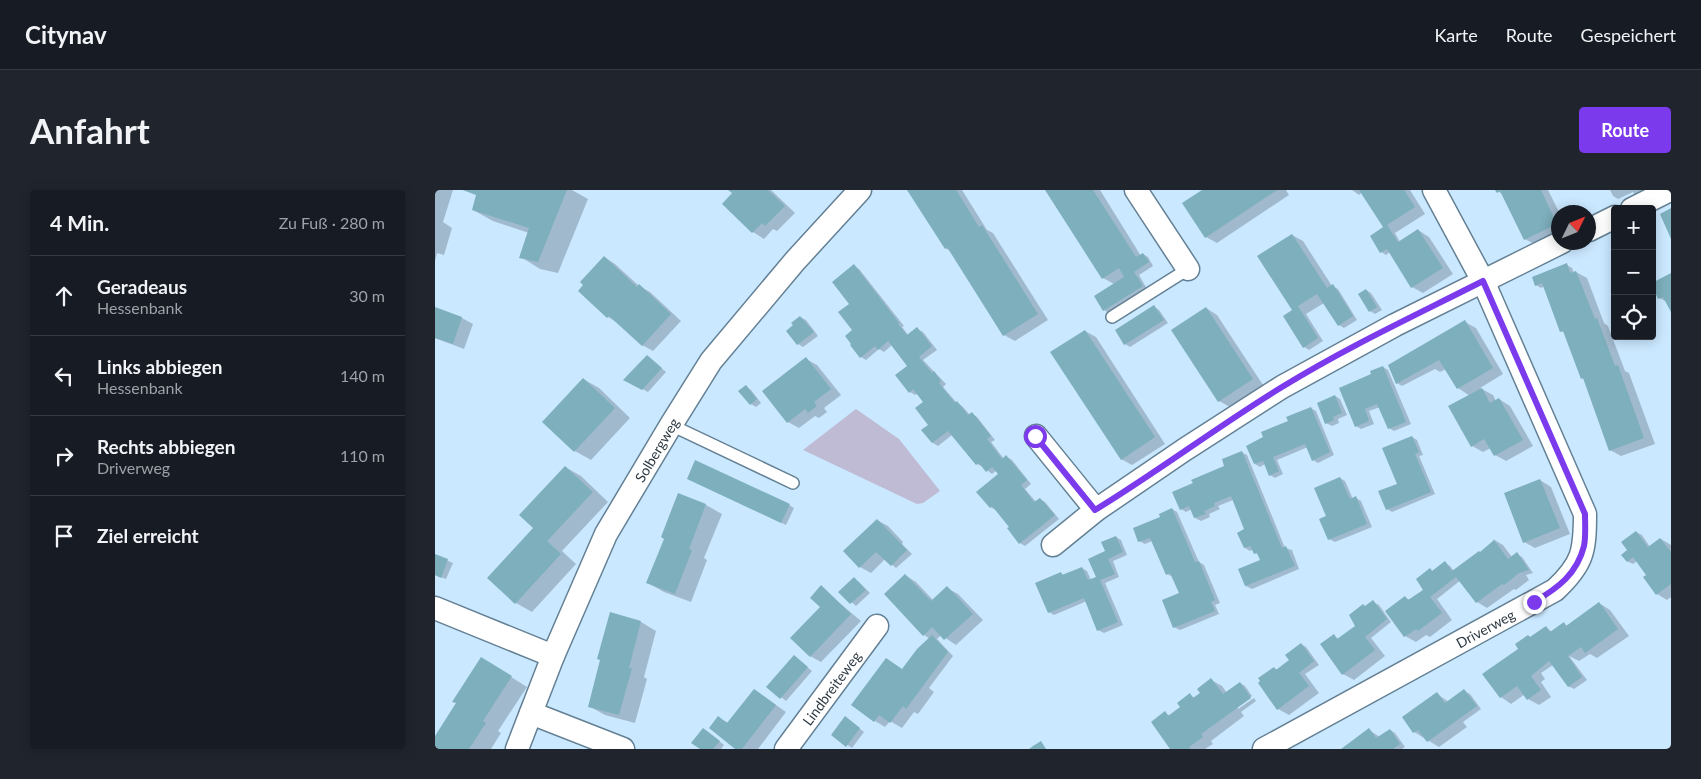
<!DOCTYPE html>
<html lang="de">
<meta charset="utf-8">
<style>
:root{--surface:#171b24;--page:#20242c;--text:#f1f3f6;--muted:#9ea1a6;--line:#363941;--accent:#7c3aed}
body{margin:0;font-family:Lato,sans-serif;background:var(--page);color:var(--text)}
.controls{position:absolute;right:15px;top:15px;display:grid;overflow:hidden;border-radius:5px;box-shadow:0 2px 12px #0003}
.controls button{width:45px;height:45px;display:grid;place-items:center;padding:0;border:0;border-bottom:1px solid var(--line);background:var(--surface);color:var(--text);font:25px sans-serif}
.compass{position:absolute;left:1116px;top:15px;width:45px;height:45px;border-radius:50%;background:var(--surface);box-shadow:0 2px 12px #0003;rotate:47deg}
.stop{position:absolute;width:15px;height:15px;margin:-11px;border:4px solid #7c3aed;border-radius:50%;background:#fff}
.stop.end{background:#7c3aed;border-color:#fff;box-shadow:0 1px 5px #0008}
.list{margin:0;padding:0;list-style:none}
h2{display:flex;justify-content:space-between;align-items:center;height:65px;margin:0;padding:0 20px;font-size:21px}
h2 small{font-size:16px;font-weight:400;color:var(--muted)}
.list li{display:grid;grid-template-columns:32px 1fr auto;gap:15px;align-items:center;box-sizing:border-box;height:80px;padding:0 20px;border-top:1px solid var(--line)}
.list b{display:block;font-size:19px;white-space:nowrap}
.list p{margin:0;font-size:16px;white-space:nowrap;color:var(--muted)}
.list em{font-size:16px;font-style:normal;color:var(--muted)}
.icon{flex:none;width:28px;height:28px;fill:none;stroke:currentColor;stroke-width:2;stroke-linecap:round;stroke-linejoin:round}
.map{position:relative;flex:none;width:1236px;height:559px;overflow:hidden;border-radius:5px}
header{display:flex;align-items:center;gap:30px;box-sizing:border-box;height:70px;padding:0 25px;background:var(--surface);border-bottom:1px solid var(--line)}
header strong{font-size:24px}
nav{display:flex;gap:28px;margin-inline-start:auto;font-size:18px}
.intro{display:flex;align-items:center;justify-content:space-between;box-sizing:border-box;height:120px;padding:0 30px}
h1{margin:0;font-size:35px}
.button{padding:12px 22px;border-radius:5px;background:var(--accent);color:#fff;font-size:18px;font-weight:700}
main{display:flex;gap:30px;padding:0 30px}
aside{flex:1;background:var(--surface);border-radius:5px;box-shadow:0 2px 12px #0003}
.map>svg:first-child{display:block}
</style>
<header>
<strong>Citynav</strong>
<nav><a>Karte</a><a>Route</a><a>Gespeichert</a></nav>
</header>
<div class="intro"><h1>Anfahrt</h1><a class="button">Route</a></div>
<main>
<aside>
<h2>4 Min.<small>Zu Fuß · 280 m</small></h2>
<ul class="list">
<li><svg class="icon" aria-label="ahead" viewBox="0 0 24 24"><path d="M12 20V5M6 11l6-6 6 6"/></svg><div><b>Geradeaus</b><p>Hessenbank</p></div><em>30 m</em></li>
<li><svg class="icon" aria-label="left" viewBox="0 0 24 24"><path d="M17 20v-9H6M10 6l-5 5 5 5"/></svg><div><b>Links abbiegen</b><p>Hessenbank</p></div><em>140 m</em></li>
<li><svg class="icon" aria-label="right" viewBox="0 0 24 24"><path d="M7 20v-9h11M14 6l5 5-5 5"/></svg><div><b>Rechts abbiegen</b><p>Driverweg</p></div><em>110 m</em></li>
<li><svg class="icon" aria-label="arrive" viewBox="0 0 24 24"><path d="M6 21V4h12l-3 4 3 4H6"/></svg><div><b>Ziel erreicht</b></div></li>
</ul>
</aside>
<div class="map">
<svg width="1236" height="559" viewBox="0 0 1236 559">
<rect width="100%" height="100%" fill="#cae8ff"/>
<path fill="#bfbbd5" d="M421 219 464 249 505 301 488 313 482 314 368 260Z"/>
<path fill="#0003" d="M0 0H18L8 32 17 38 9 65 2 63 0 71Z
M28 0H137L153 9 123 83 105 79 86 67 94 43 58 31 38 20 42 5Z
M295 0H336L360 23 342 41 338 39 329 49 318 42 288 14 299 3Z
M474 0H527L552 40 558 43 613 130 580 151 569 145 517 62 510 58Z
M612 0H665L706 66 708 64 713 67 718 76 704 85 712 99 674 123 669 120 679 94 668 88Z
M769 0H851L854 5 782 53 771 47Z
M917 0H975L990 24 960 43 965 52 983 40 994 47 1018 84 988 103 977 97 955 62 951 65 946 62 950 38 927 2 924 5Z
M1062 0H1113L1124 22V44L1101 55 1090 49 1068 5Z
M1175 0H1223L1200 5 1198 2 1183 9 1178 6Z
M857 45 868 51 897 96 903 99 922 130 909 138 904 135 889 113 871 124 888 151 874 160 869 157 859 120Z
M169 67 180 74 204 96 215 102 246 131 218 161 207 155 185 134 173 127 144 101Z
M1132 75 1137 78 1139 83 1141 82 1152 88 1169 133 1173 136 1190 181 1194 183 1220 254 1186 266 1175 260 1150 190 1147 188 1130 143 1126 141 1110 96 1106 98 1101 95Z
M419 76 424 79 469 136 467 137 474 146 482 139 488 142 502 160 488 170 511 194 508 197 522 213 527 216 535 225 537 224 542 227 560 250 556 252 569 269 572 267 577 270 596 294 590 299 601 312 605 309 610 312 624 329 590 356 585 353 576 337 561 320 555 317 565 284 562 280 557 284 548 277 542 274 517 245 503 256 498 253 488 240 495 235 490 212 483 203 480 205 475 202 474 176 457 155 449 162 444 159 431 170 426 167 419 140 416 114Z
M1236 84V119L1232 110 1230 111 1224 108 1219 96 1217 97V85L1221 92Z
M931 100 936 103 947 120 940 124 935 121Z
M719 117 724 120 733 133 695 157 690 154 681 141Z
M771 118 782 125 828 195 795 217 784 211Z
M1 119 27 128 38 134 29 159 0 148Z
M365 127 371 130 383 146 368 157 363 154 353 141Z
M1030 132 1041 138 1068 184 1045 198 1058 205 1061 211 1064 209 1075 216 1098 256 1071 271 1060 265 1056 258 1048 262 1037 256 1035 206 1023 198 1011 179 1005 182 1000 179 967 196 962 193Z
M650 141 661 147 730 254 697 275 686 269Z
M212 166 231 182 213 202 190 190Z
M371 169 382 175 406 205 389 218 392 222 384 228 380 226 364 238 353 232Z
M948 177 953 180 976 234 959 241 954 238 945 217 934 221 939 234 926 239 921 236 938 184Z
M148 189 164 198 195 228 156 270 140 261Z
M311 197 316 200 326 213 321 217 316 214Z
M900 206 905 209 912 225 903 229 904 233 897 236 891 233Z
M876 218 881 221 899 265 883 273 878 270 873 257 842 270 848 284 840 288 835 285 830 274 825 277 820 274 854 231Z
M977 247 982 250 988 265 984 266 1000 304 957 322 952 319 964 294Z
M806 262 812 265 850 358 857 360 864 379 817 399 811 396 805 380 827 370 818 359 815 361 810 358 811 340 798 310 783 316 785 319 774 324 775 327 766 331 760 328 757 319 751 322 746 319 759 293 791 277Z
M130 277 146 286 173 312 127 361 141 374 97 422 81 413 54 388 100 338Z
M905 288 910 291 918 309 921 308 926 311 937 337 900 352 894 349 892 326Z
M1105 290 1116 297 1135 344 1100 358 1089 352Z
M258 291 354 315 359 318 351 335Z
M244 305 271 315 287 324 269 368 272 370 256 412 229 402 213 393 230 349Z
M737 319 742 322 764 372 769 375 785 413 780 415 784 424 745 440 739 437 745 404 738 387 732 384 717 351 710 354 704 351 727 327Z
M442 330 453 336 468 352 467 354 477 364 461 378 450 369 436 383 425 377Z
M1201 342 1207 345 1215 357 1226 349 1236 355V407L1232 410 1222 404 1212 385 1202 371 1198 374 1192 371 1194 360Z
M681 347 686 350 692 365 678 371 684 387 670 393 688 435 669 443 663 440 652 411 619 425 614 422 626 383 629 385 647 378 652 381 656 390 662 387 672 362Z
M1058 349 1068 355 1077 367 1082 364 1087 367 1098 383 1091 385 1094 390 1081 400 1079 399 1052 418 1042 412 1026 390 1002 409 1017 430 995 447 991 445 981 452 970 446 971 408 975 410 989 400 995 380 998 381 1010 373 1015 376 1019 381 1060 353Z
M0 365 18 373 11 389 0 385Z
M470 385 481 392 498 410 512 398 523 404 548 430 521 455 506 445 502 449 518 466 494 498 499 502 483 524 479 522 467 538 455 531 450 537 440 531 452 469 468 480 495 449 489 445Z
M419 389 424 392 435 403 421 416 405 402Z
M401 410 426 431 386 472 375 466Z
M938 412 944 415 956 432 936 448 950 466 919 490 908 484 899 446 904 449 923 435 931 417Z
M1164 413 1175 420 1194 446 1162 468 1155 464 1144 471 1134 466 1152 490 1139 499 1133 496 1118 475 1106 483 1110 489 1106 492 1116 507 1104 515 1093 509 1090 504 1076 514 1066 507 1085 459 1096 448 1111 437 1117 442 1129 434 1133 436Z
M206 432 221 441 209 487 212 489 200 533 170 525 154 516 166 470Z
M866 454 871 457 884 475 870 484 884 503 854 525 843 519 839 478 843 480 856 471Z
M360 467 377 481 351 511 333 497Z
M62 478 92 497 63 541 66 543 56 559H0V549Z
M776 490 787 496 792 503 805 493 810 496 817 506 803 516V519L819 508 821 511 806 522 809 526 776 551 778 554 770 559H737L718 532 731 523 735 526 747 517 755 505 760 508 766 503Z
M320 500 351 522 323 559H302L275 538 283 528 294 533Z
M1029 501 1035 504 1046 519 1028 532 1032 537 1004 557 979 542 1002 504 1014 512Z
M415 531 429 542 417 558 398 545Z
M934 540 945 547 955 540 960 543 970 557 967 559H908Z
M273 542 289 555 286 559H267L258 552Z"/>
<path fill="#7dafbc" d="M28 0H132L103 72 84 68 94 38 37 20 41 5Z
M293 0H333L350 16 330 36 327 33 317 43 287 14 297 3Z
M472 0H521L544 37 547 35 603 124 568 146 512 57 510 59Z
M610 0H658L701 67 708 63 714 72 699 82 708 96 668 121 659 106 689 87 684 78 667 89Z
M767 0H842L770 48 747 13Z
M924 0H969L980 17 952 35 963 52 983 39 1008 78 976 98 952 59 945 63 935 46 948 37Z
M1060 0H1106L1122 34 1089 50 1065 1 1062 3Z
M1236 18V49L1225 24Z
M857 44 892 98 898 94 918 126 903 136 882 104 863 116 883 148 868 158 848 126 857 120 822 66Z
M169 66 202 97 204 94 236 124 207 156 174 126 172 128 143 101 148 95 145 92Z
M1132 73 1135 83 1141 81 1160 129 1162 128 1180 176 1183 175 1209 248 1174 261 1148 188 1146 189 1128 141 1125 142 1107 93 1100 96 1097 87Z
M419 74 464 133 463 134 472 145 482 137 497 156 484 167 497 183 499 181 506 191 504 193 520 213 522 211 533 225 537 222 556 246 552 249 567 269 571 265 592 290 586 295 599 312 605 308 620 325 584 354 572 338 574 337 557 316 555 318 541 302 563 284 557 277 551 282 544 273 541 275 513 241 497 253 486 240 493 235 480 218 488 212 478 199 474 203 460 185 472 176 453 151 443 160 440 156 425 168 415 155 416 154 410 146 417 140 403 122 414 114 397 92Z
M1236 83V122L1228 107 1223 109 1217 96V93Z
M931 99 942 117 934 122 923 104Z
M719 115 729 130 689 155 680 140Z
M0 117 27 127 18 154 0 148Z
M771 117 818 189 783 212 736 140Z
M365 126 379 142 362 155 351 141 358 135 356 133Z
M1030 130 1058 178 1022 199 1004 170 961 194 953 175Z
M650 140 720 247 686 270 615 162Z
M212 165 227 178 207 200 188 190Z
M371 167 396 199 379 212 382 216 373 223 370 219 352 233 327 201Z
M948 176 971 232 953 239 942 214 930 219 934 231 920 237 904 198 936 184 935 181Z
M148 188 180 218 139 262 107 232Z
M311 195 322 209 315 215 303 201Z
M1047 198 1055 213 1064 208 1088 250 1059 266 1049 249 1036 257 1013 216Z
M900 205 907 223 898 227 899 230 890 234 882 213Z
M876 217 895 262 877 271 870 254 838 267 844 281 834 286 828 271 819 274 811 256 828 247 826 242 853 231 851 227Z
M977 246 984 262 980 264 996 302 951 320 943 301 962 294 947 258Z
M807 261 847 358 851 356 860 376 810 396 803 379 825 370 822 363 819 364 815 356 809 358 802 343 809 339 796 306 779 313 780 316 769 321 771 324 759 328 754 316 745 320 737 302 758 293 756 290 789 276 787 269Z
M260 270 355 314 346 333 252 289Z
M130 276 158 302 112 351 126 364 80 414 52 388 98 338 84 325Z
M905 287 915 309 921 306 932 334 893 350 884 329 891 326 879 298Z
M1105 289 1125 338 1088 353 1069 303Z
M243 303 271 314 254 359 257 360 240 404 211 393 229 349 226 347Z
M737 318 760 372 764 371 780 410 776 412 780 421 738 438 727 410 744 403 735 383 731 385 715 348 703 352 698 338 725 327 724 324Z
M442 329 472 360 456 376 441 362 424 378 408 361Z
M1201 341 1213 357 1225 348 1236 362V394L1221 405 1208 387 1211 385 1198 367 1192 372 1186 365 1192 360 1186 352Z
M681 346 688 362 673 369 680 384 665 390 683 432 662 441 649 408 613 423 600 393 626 382 627 385 647 377 653 390 661 387 653 369 670 361 666 352Z
M1059 350 1073 369 1082 362 1094 380 1084 383 1069 395 1067 394 1041 413 1021 387 995 407 1007 423 983 441 981 439 969 447 950 421 970 406 973 410 988 400 981 389 995 378 997 381 1010 371 1017 381 1044 361 1045 362Z
M0 364 13 369 6 388 0 385Z
M470 384 496 411 512 396 538 424 509 450 497 437 488 446 449 404Z
M419 387 431 400 415 414 403 402Z
M386 395 416 424 375 467 355 448 385 417 375 408Z
M938 410 952 429 930 447 940 460 907 485 885 454 899 444 902 449 920 436 914 425 928 414 930 416Z
M1164 412 1183 439 1150 463 1146 457 1133 466 1147 487 1133 497 1114 471 1096 486 1106 500 1092 510 1082 496 1065 508 1047 484 1083 459 1080 454 1093 445 1095 447 1111 436 1115 442 1129 432 1131 436Z
M175 422 206 431 194 478H197L184 525 153 517 165 470 162 469Z
M497 445 513 462 471 519 468 516 455 533 444 525 439 532 416 515 451 468 467 479 482 459Z
M866 453 879 471 864 483 874 496 842 520 823 493 825 491 823 488 839 477 841 480 854 470 850 465Z
M359 465 373 477 345 509 331 497Z
M46 467 77 486 48 531 51 533 34 559H0V546L21 513 17 512Z
M776 488 788 504 805 492 816 508 766 544 768 547 754 557 755 559H735L716 532 730 521 733 526 745 517 742 513 755 503 758 508 765 503 762 499Z
M319 499 341 515 307 559H300L274 538 283 526 292 533Z
M1029 499 1042 516 992 552 983 540 978 543 967 527 1002 502 1010 513Z
M410 526 425 538 411 557 396 545Z
M268 538 285 551 278 559H265L256 553Z
M934 538 941 548 955 539 965 554 958 559H906Z
M606 551 611 559H594L598 556Z"/>
<g fill="none" stroke-linecap="round" stroke-linejoin="round">
<defs>
<path id="lane" d="M677 127 753 79
M236 235 358 293"/>
<g id="street">
<path d="M701 0 753 79"/>
<path d="M1197 19 1235 0"/>
<path d="M1154 40 1180 27"/>
<path d="M601 246 661 320"/>
<path d="M618 355 661 320 749 260 847 197 960 135 1127 52"/>
<path d="M0 418 118 466"/>
<path d="M96 523 188 559"/>
<path id="s1" d="M82 559 118 466 171 344 236 235 276 171 360 71 425 0"/>
<path id="s2" d="M351 559 442 436"/>
<path id="s3" d="M829 559 1120 400C1148 374 1150 361 1150 324L1048 91 999 0"/>
</g>
</defs>
<use href="#lane" stroke="#648094" stroke-width="14"/>
<use href="#street" stroke="#648094" stroke-width="25"/>
<use href="#lane" stroke="#fff" stroke-width="11"/>
<use href="#street" stroke="#fff" stroke-width="22"/>
</g>
<g fill="none" stroke-linecap="round" stroke-linejoin="round">
<path stroke="#7c3aed" stroke-width="6" d="M600 246 660 320C724 281 783 236 847 197 912 157 981 125 1048 91L1150 324C1150 334 1151 346 1149 356 1142 384 1123 398 1099 412"/>
</g>
<g text-anchor="middle" dominant-baseline="central" stroke-width="5" stroke-linejoin="round" paint-order="stroke">
<g font-size="14" fill="#2d3942" stroke="#cae8ff">
<text stroke="none"><textPath href="#s1" startOffset="331">Solbergweg</textPath></text>
<text stroke="none"><textPath href="#s3" startOffset="252">Driverweg</textPath></text>
<text stroke="none"><textPath href="#s2" startOffset="76">Lindbreiteweg</textPath></text>
</g>
</g>
</svg>
<div class="controls">
<button>+</button>
<button>−</button>
<button><svg class="icon" aria-label="locate" viewBox="0 0 24 24"><circle cx="12" cy="12" r="6"/><path d="M12 2v4M12 18v4M2 12h4M18 12h4"/></svg></button>
</div>
<svg class="compass" viewBox="-18 -18 36 36"><path d="M0-13l5 13h-10z" fill="#e53935"/><path d="M0 13l5-13h-10z" fill="#9ea1a6"/></svg>
<div class="stop" style="left:600px;top:246px"></div>
<div class="stop end" style="left:1099px;top:412px"></div>
</div>
</main>
